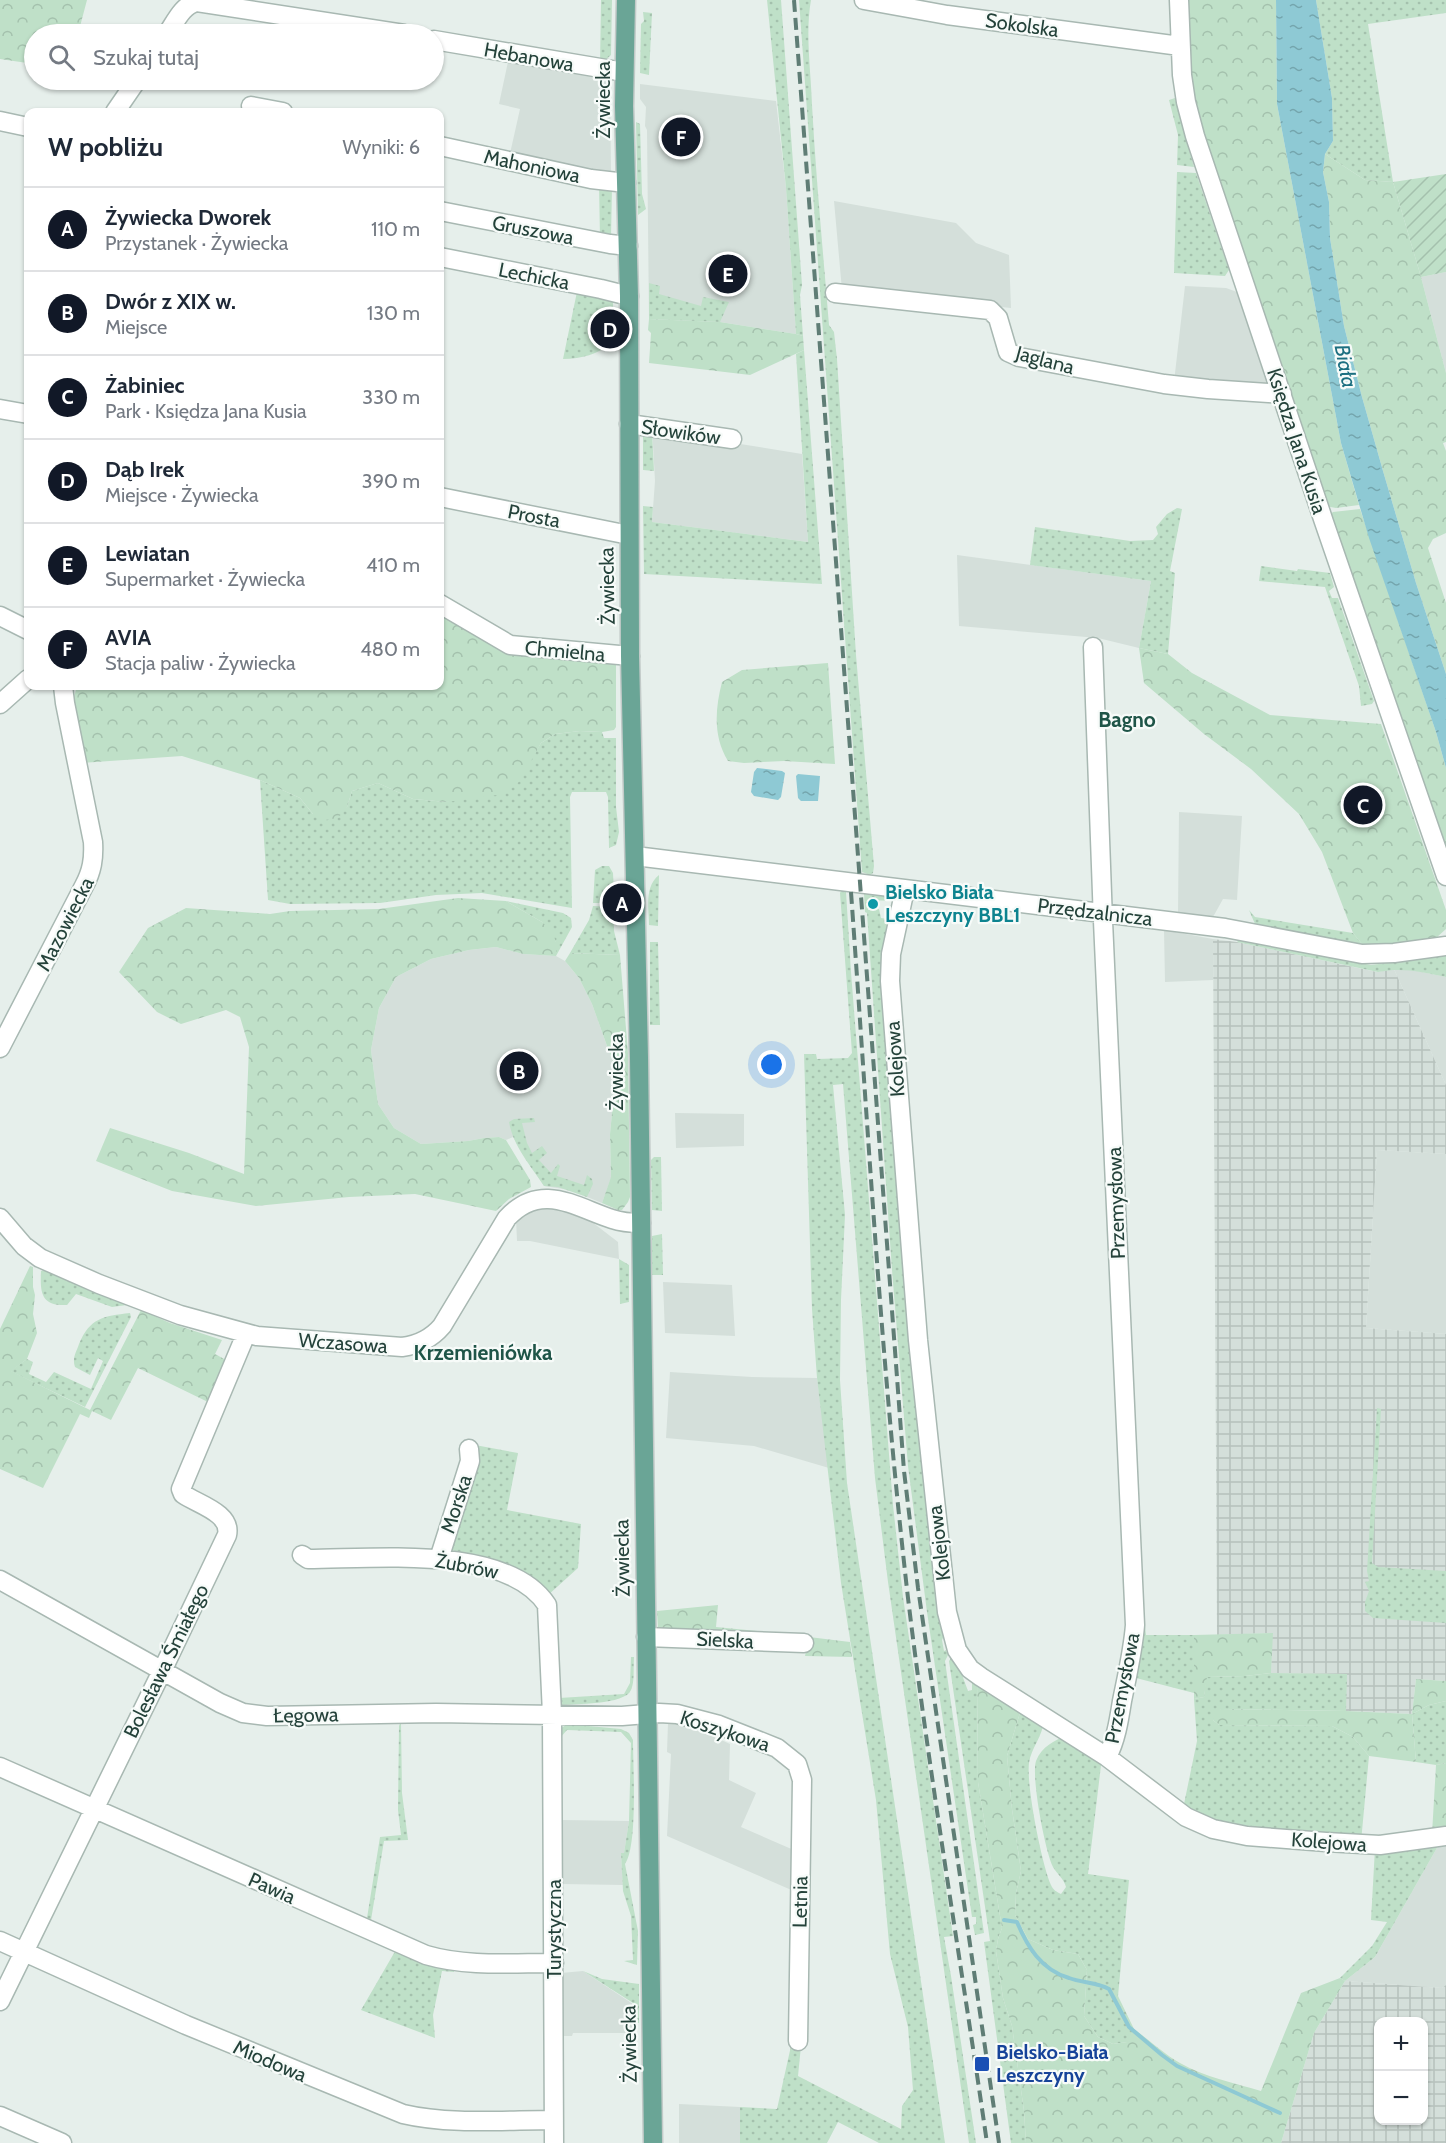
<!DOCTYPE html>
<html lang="pl">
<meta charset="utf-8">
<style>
:root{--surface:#fff;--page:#f2f2f3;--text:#1f2937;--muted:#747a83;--line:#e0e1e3;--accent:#111827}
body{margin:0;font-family:Cabin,sans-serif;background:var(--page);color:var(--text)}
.controls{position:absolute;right:18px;bottom:18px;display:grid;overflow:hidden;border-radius:12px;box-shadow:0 2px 4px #0004}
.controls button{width:54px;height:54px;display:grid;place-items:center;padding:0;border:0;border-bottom:2px solid var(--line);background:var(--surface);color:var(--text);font:30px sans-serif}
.you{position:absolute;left:772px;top:1065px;width:21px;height:21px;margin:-15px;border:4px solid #fff;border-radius:50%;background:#1a73e8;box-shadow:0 0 0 9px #1a73e833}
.badge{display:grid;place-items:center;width:39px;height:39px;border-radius:50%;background:var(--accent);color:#fff;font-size:20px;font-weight:700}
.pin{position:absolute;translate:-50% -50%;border:3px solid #fff;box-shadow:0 2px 6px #0006}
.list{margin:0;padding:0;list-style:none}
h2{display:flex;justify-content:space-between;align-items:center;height:78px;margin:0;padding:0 24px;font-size:26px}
h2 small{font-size:20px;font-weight:400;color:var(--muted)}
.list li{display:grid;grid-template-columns:39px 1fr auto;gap:18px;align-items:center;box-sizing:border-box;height:84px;padding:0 24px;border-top:2px solid var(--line)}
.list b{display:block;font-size:22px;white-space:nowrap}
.list p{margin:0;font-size:20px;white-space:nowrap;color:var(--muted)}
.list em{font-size:20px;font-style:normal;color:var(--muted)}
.icon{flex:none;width:33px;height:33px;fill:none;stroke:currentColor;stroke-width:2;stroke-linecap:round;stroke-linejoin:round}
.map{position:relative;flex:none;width:1446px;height:2143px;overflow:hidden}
.search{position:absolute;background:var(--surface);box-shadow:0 2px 4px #0004;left:24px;top:24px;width:420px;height:66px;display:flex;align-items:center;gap:15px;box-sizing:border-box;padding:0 21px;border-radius:33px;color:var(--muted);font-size:22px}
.panel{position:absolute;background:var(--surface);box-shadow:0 2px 4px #0004;left:24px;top:108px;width:420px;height:582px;border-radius:12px}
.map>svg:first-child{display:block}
</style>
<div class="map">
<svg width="1446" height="2143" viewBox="0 0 1446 2143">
<defs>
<pattern id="industrial-grid" width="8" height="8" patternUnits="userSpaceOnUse" patternTransform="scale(1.5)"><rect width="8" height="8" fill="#d4dfda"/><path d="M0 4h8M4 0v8" fill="none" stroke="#b6c1bc"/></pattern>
<pattern id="grass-dots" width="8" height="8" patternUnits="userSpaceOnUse" patternTransform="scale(1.5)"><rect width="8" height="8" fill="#bfe0c8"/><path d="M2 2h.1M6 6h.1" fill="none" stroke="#a4c1ad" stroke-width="1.8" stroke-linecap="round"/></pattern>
<pattern id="forest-crowns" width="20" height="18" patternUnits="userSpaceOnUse" patternTransform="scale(1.5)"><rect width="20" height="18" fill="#bfe0c8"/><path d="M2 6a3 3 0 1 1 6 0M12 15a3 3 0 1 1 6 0" fill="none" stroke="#a4c1ad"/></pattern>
<pattern id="garden-furrows" width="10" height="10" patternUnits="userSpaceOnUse" patternTransform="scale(1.5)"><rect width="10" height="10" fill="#bfe0c8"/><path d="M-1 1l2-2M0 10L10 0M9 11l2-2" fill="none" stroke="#a4c1ad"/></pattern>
<pattern id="water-ripples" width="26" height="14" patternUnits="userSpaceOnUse" patternTransform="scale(1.5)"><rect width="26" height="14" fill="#8ec9d4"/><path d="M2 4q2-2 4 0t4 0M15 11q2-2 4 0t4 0" fill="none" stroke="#74a5ad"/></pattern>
</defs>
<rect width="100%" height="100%" fill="#e6efeb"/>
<path fill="#d4dfda" d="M509 57 610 77 611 177 509 158 520 109 499 104Z
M640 84 776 101 786 188 796 334 720 322 649 319 647 130 645 126 646 107 640 99Z
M834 201 956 223 976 243 1009 255 1011 308 842 290Z
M1446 272V373L1421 277Z
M1185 286 1226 288 1237 292 1270 386 1174 382Z
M652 425 734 443 802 454 808 542 652 522 655 481Z
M957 555 1151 581 1139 648 1098 638 959 626Z
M1179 812 1242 816 1237 900 1223 899 1213 917 1178 913Z
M1164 930 1213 939V980L1165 982Z
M496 947 523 954 556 956 565 961 579 978 592 1004 616 1071 610 1134 611 1178 602 1203 570 1190 544 1186 513 1137 506 1140 499 1137 484 1138 468 1141 421 1144 394 1128 378 1104 371 1050 379 1008 396 977 431 959 469 950Z
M1394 969H1408L1446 977V1085Z
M675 1113 744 1114V1146L676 1148Z
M1377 1150 1446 1154V1334L1366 1328Z
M543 1206 579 1212 618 1242 619 1259 530 1241H517L516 1218Z
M663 1282 732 1285 735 1336 665 1333Z
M670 1372 752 1377 817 1378 829 1468 754 1446 666 1438Z
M682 1722 730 1744 729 1780 756 1793 741 1827 796 1851V1892L667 1836 671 1754 667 1752 668 1723Z
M561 1820 629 1821 624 1853 621 1854 623 1885 562 1884Z
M1442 1839H1446V1985L1442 1988 1345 1981 1375 1957Z
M583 1971 633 2004 632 2033H573L572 2036H564L561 1973Z
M679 2104 740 2107V2143H679Z"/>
<path fill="url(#industrial-grid)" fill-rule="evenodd" d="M1213 939 1237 942 1377 972 1394 969 1446 1085V1154L1377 1150 1366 1328 1446 1334V1681L1416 1679 1412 1714 1346 1711V1674L1271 1673 1272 1633 1217 1635Z
M1345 1981 1442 1988 1446 1985V2143H1281L1314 2033ZM1378 2022H1424V2120H1378Z"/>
<path fill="url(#grass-dots)" d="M601 0H612L611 55 600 65Z
M767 0H781L802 285 800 295 803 336 796 334 786 188Z
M799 0H811C805 34 811 71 812 105 816 178 823 251 829 325L834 332 837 359 856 655 874 866 873 873 870 875 862 872Z
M1316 0H1446V13L1368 24 1393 182 1365 180 1325 154 1333 141 1332 98Z
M643 12 652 13 649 75 640 73 641 24 644 21Z
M1175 98 1194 167 1177 165 1178 135 1169 100Z
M636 122 640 124 642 194 646 209 638 215Z
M1177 172 1196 173 1229 270 1225 276 1174 273Z
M599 184 612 187 611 238 600 239Z
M649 283 660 286 659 294 701 306 703 297 729 302 720 322 649 319Z
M578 287 613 300V343C596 354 583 359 563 359Z
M804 350 822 584 644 574 643 506 653 507 652 522 808 542 796 354Z
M652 431 654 471 643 470V433Z
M1177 508 1182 509 1170 571 1175 573 1168 654 1139 648 1151 581 1030 565 1035 527 1130 541 1153 540 1158 534 1156 527 1167 514Z
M1261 566 1297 571 1298 569 1330 573 1334 587 1329 591 1332 598H1338L1374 701 1372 704 1361 706 1359 686 1325 587 1259 581Z
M580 731 602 732 604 738H616V807L619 832 616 845 609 848 608 797 606 792H572L570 797 572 908 482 893 436 895 380 903 290 904 268 900 260 780 300 798 313 814 347 807 352 791 378 783 413 799 447 802 530 761 541 743 555 734Z
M602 866H609L613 873 614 893 609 894V903H593L595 870Z
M659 875 658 926 649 925C649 908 644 887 659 875Z
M841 891 846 892 851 972 893 1505 903 1597 953 1936 944 1937 951 1976 976 2143H969L888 1582 875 1478 843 1084 833 1085 845 1215 841 1300 840 1380 847 1483 945 2143H879L838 2122 827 2143H740V2107L777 2109 791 2046H801L798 2076 901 2129 902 2106 913 2090 908 2027 890 1954 876 1800 841 1583 817 1378 812 1309 804 1054H816L817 1059 848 1058 852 1053 840 893Z
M864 894 894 897 895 901 868 900V910L879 909 881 918 894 920 946 1632 942 1640 944 1651 946 1650 948 1655 945 1661 984 1933 975 1935 973 1925 976 1924V1917H972L927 1612 908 1466 892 1270 867 913 865 912Z
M506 901 563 913 571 918 572 927 556 956V942L542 922Z
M593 906 612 907 613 909 614 931 620 955 570 953 589 920Z
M1249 910 1255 917 1353 933 1363 945 1255 924Z
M1239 940 1371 965 1446 955V977C1422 972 1402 967 1378 972L1237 942Z
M650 942H658L660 1025H650Z
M534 1118 535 1122 522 1123 527 1143 532 1153 542 1146 547 1153 539 1160 551 1173 558 1164 560 1166 557 1176 584 1185 587 1175 592 1179 593 1184 587 1197 558 1187 544 1186C531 1166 513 1146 509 1122L514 1119Z
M654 1157H661L662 1211 652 1210 651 1160Z
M662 1234 663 1275H652V1236Z
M619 1259 629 1265V1302L620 1304Z
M44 1270 124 1302 127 1305 112 1307 76 1294 67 1305C41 1306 40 1293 41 1271Z
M130 1313 131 1317 85 1407 10 1371 27 1359 33 1362 29 1374 46 1382 54 1372 91 1389 103 1361 98 1358 90 1375 75 1367C72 1358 76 1353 79 1344 90 1318 103 1316 130 1313Z
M1377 1408 1381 1409 1372 1563 1378 1567 1446 1571V1623L1373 1618 1365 1611V1602L1369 1591 1365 1582 1369 1581 1367 1571Z
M475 1445 518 1453 507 1510 581 1524 578 1568 547 1596 475 1556 451 1550Z
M1145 1626 1146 1635H1194V1693L1136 1678 1139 1630Z
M955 1656 968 1691 972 1690V1680L977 1678 978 1782 1002 1928 998 1939 996 1951 1003 1998 1012 2026 1024 2111 1026 2143H1011L984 1942 990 1941 949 1661 952 1657Z
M631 1657H634C633 1668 635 1681 631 1690 625 1705 574 1704 559 1705V1698L624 1694 630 1683Z
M1271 1673 1347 1674 1346 1711 1221 1709 1213 1720 1219 1725 1332 1726 1353 1737 1369 1756 1361 1842 1200 1821 1184 1804 1197 1741 1194 1699 1204 1697 1206 1677 1245 1676Z
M1446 1701V1763L1436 1765 1416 1762 1412 1714 1429 1705Z
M1022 1706 1044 1720C1043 1736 1031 1748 1029 1763 1026 1785 1042 1865 1051 1885 1053 1890 1057 1892 1061 1894L1066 1887C1064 1879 1057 1874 1053 1867 1045 1851 1031 1777 1036 1761 1042 1746 1054 1741 1067 1735L1102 1757 1088 1874 1129 1880 1118 1996 1134 2029 1128 2042 1113 2044 1098 2037 1084 2016 1087 1970 1078 1954 1053 1950 1028 1939 1015 1915 1016 1893 1021 1871 1012 1809 1007 1756Z
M407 1719V1723H401L402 1793 408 1840 384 1841 371 1920 367 1918 380 1837 401 1835 398 1810 399 1726 401 1721Z
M567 1724 621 1729 629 1733 633 1740C633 1765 638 1846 625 1864L638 1931 637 1965 624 1961 633 1960 631 1916 623 1891 621 1853H624L629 1821 631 1743 621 1732 567 1730 560 1738V1729Z
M1442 1839 1375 1957 1345 1981 1340 1978 1372 1946 1387 1922 1371 1920 1375 1848Z
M397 1948 454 1967V1972L442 1971 433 2015 435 2038 361 2010Z
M583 1971 602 1979 639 1984V2023H632L633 2003Z"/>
<path fill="url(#forest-crowns)" d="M0 0H87L78 34H34V64L0 59Z
M1186 0H1276L1277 104 1341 443 1359 505 1336 508 1325 506 1192 100Z
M1325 154 1365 180 1393 182 1421 277 1446 373V442L1443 443 1446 451V533L1433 539 1428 548 1446 603V674L1416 583 1383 471 1362 397 1344 326 1330 238 1329 202 1323 172Z
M649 319 720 322 796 334 803 336 804 350 750 375 649 363 651 333 648 330Z
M1360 509 1436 732 1446 768V860L1329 515 1333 512Z
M440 607 500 642 616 661V727L614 730 602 732 580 731 555 734 541 743 520 781 504 794 447 802 413 799 378 783 352 791 347 807 338 818 325 820 313 814 300 798 260 780 182 756 81 763 70 711 77 686H440Z
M1139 648 1168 654 1192 673 1270 715 1381 724 1446 910V929L1436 938 1391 944 1363 945 1353 933 1322 852 1299 814 1251 769 1204 734 1144 683Z
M828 663 835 764 784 761 744 763 728 761C713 737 715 709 722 682L742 670Z
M458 898 506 901 542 922 552 931 556 942V956L523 954 496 947 469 950 431 959 396 977 379 1008 371 1050 378 1104 394 1128 421 1144 468 1141 484 1138 499 1137 506 1140 530 1180 531 1187 509 1199 496 1211 415 1194 349 1197 256 1206 172 1191 96 1161 110 1128 189 1153 244 1174 249 1047 240 1017 226 1010 181 1024 157 1012 119 972 148 928 186 908 270 914 290 911 379 909Z
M570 953 620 955 628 1053 630 1197 628 1202 622 1210H618L602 1203 611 1177 610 1134 616 1071 592 1004 579 978 565 961Z
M30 1266 33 1267V1287L35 1295 33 1314 37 1333 27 1359 11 1371 90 1410 141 1310 170 1323 222 1340 215 1354 226 1360 210 1403 138 1368 111 1420 92 1411 89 1418 80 1414 43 1488 0 1469V1329Z
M718 1605 716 1627 757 1631 752 1638 658 1629 657 1611Z
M1273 1633 1271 1673 1245 1676 1207 1677 1204 1697 1194 1699V1635Z
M809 1637 850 1642 852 1657 805 1656Z
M977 1678 1022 1706 1007 1756 1012 1809 1021 1871 1016 1893 1015 1915 1028 1939 1053 1950 1078 1954 1087 1970 1084 2016 1098 2037 1113 2044 1127 2042 1134 2029C1149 2040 1164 2054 1180 2063 1205 2077 1234 2083 1261 2091L1301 1993 1340 1978 1345 1981 1314 2033 1281 2143H1026L1024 2111 1012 2026 1003 1998 996 1951 998 1939 1002 1928 978 1782Z
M1416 1679 1446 1681V1701L1429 1705 1412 1714 1416 1762 1369 1756 1353 1737 1332 1726 1219 1725 1213 1720 1214 1712 1221 1709 1346 1711 1412 1714Z
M1446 1763V1833L1432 1834 1436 1765Z"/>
<path fill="url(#garden-furrows)" d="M1446 174V272L1421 277 1393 182Z"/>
<path fill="url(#water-ripples)" d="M1276 0H1316L1332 98 1333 141 1325 154 1323 172 1329 202 1330 238 1344 326 1362 397 1383 471 1416 583 1446 674V768L1436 732 1369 538 1341 443 1277 104Z
M757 768 782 771 785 773 781 797 778 800 754 796 751 792 754 772Z
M798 774 820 776 818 801H801L798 798 796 776Z"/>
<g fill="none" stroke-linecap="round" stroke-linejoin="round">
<path stroke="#8ec9d4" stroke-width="4" d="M1004 1920 1017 1922C1027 1946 1041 1970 1069 1978 1082 1983 1097 1982 1109 1989L1129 2027 1162 2055 1177 2066 1280 2113"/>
<defs>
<path id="minor" d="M864 0 947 15 1180 46
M1179 0 1182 75 1186 102 1195 136 1324 522 1446 876
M167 34C175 23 182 5 197 2L404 34
M434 40 624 72
M251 106 283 112
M115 112 137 80
M0 121 28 127
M440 146 591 179 626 183
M440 211 610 244 628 246
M440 257 601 289 629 296
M835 293 990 310 998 318 1008 352 1019 357 1164 384 1208 389 1282 394
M0 409 28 414
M629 424 732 439
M440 497 629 535
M440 604 510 645 630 656
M0 616 28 630
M1093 647 1103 921 1135 1625C1133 1651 1127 1676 1122 1701 1119 1720 1116 1740 1107 1757
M0 704 28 679
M635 856 1225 928 1362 954 1394 953 1446 946
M905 889 891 954 890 981 918 1340 947 1612 957 1650 970 1669 981 1677 1107 1757 1186 1817 1213 1829 1247 1836 1326 1842 1380 1845 1446 1836
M0 1048 84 886C92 871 94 859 93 842L65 703 63 686
M0 1218 24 1246 40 1258 99 1284 180 1315 257 1336 402 1347C418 1345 431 1339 442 1326L507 1218C541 1181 575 1207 612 1219 621 1222 631 1223 641 1223
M302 1555 308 1559C373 1559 507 1544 547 1605L552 1714 554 2143
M439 1559 470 1461 469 1449
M0 1580 220 1703 243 1713 267 1716 436 1713 622 1716 659 1713 677 1714 719 1725 777 1748 797 1764 802 1780 798 2041
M646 1637 804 1643
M0 1767 426 1955C467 1967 511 1963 554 1963
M0 1941 186 2025 403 2114C449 2125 507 2120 554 2120
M0 2001 162 1671 227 1535C232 1513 197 1504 183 1494L181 1489 246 1334
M0 2116 62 2143"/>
<path id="major" d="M626 0 624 106 629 296 630 656 639 1058 653 2143"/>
</defs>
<use href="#minor" stroke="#a8b8b2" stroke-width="21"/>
<use href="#major" stroke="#c2cac8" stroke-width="21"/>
<use href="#minor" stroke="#fff" stroke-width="18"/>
<use href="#major" stroke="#6aa596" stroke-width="18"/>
<path stroke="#5f7d75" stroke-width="4" stroke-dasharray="12 6" stroke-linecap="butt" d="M794 0 904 1471 918 1588 999 2143
M851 892C868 1127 881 1363 908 1598 930 1780 961 1962 987 2143"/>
</g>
<circle fill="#0f9aa8" stroke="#f7fbf9" stroke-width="2" cx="873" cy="904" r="6"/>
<rect fill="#1a4fb4" stroke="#f7fbf9" stroke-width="2" x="974" y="2056" width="16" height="16" rx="3"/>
<g text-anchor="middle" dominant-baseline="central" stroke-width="4.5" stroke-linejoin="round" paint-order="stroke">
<g font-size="20" fill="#24423a" stroke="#f7fbf9">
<text transform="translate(1022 25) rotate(8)">Sokolska</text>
<text transform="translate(529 57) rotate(10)">Hebanowa</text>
<text transform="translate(603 100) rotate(-90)">Żywiecka</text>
<text transform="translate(532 166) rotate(12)">Mahoniowa</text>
<text transform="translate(533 230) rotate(11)">Gruszowa</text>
<text transform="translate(534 276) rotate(11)">Lechicka</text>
<text transform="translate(1045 360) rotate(15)">Jaglana</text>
<text transform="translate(681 432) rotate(8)">Słowików</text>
<text transform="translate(1297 441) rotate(72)">Księdza Jana Kusia</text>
<text transform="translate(534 516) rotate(11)">Prosta</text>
<text transform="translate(607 586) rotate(-91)">Żywiecka</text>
<text transform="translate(565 651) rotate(5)">Chmielna</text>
<text transform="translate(1095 912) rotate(7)">Przędzalnicza</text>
<text transform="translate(65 924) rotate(-63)">Mazowiecka</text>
<text transform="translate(895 1059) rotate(-94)">Kolejowa</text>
<text transform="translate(616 1072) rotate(-90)">Żywiecka</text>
<text transform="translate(1116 1203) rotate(-92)">Przemysłowa</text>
<text transform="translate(343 1343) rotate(4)">Wczasowa</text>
<text transform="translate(456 1504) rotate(-72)">Morska</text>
<text transform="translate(939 1543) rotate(-97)">Kolejowa</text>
<text transform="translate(622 1558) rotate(-91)">Żywiecka</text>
<text transform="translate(467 1566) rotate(11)">Żubrów</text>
<text transform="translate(725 1640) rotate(3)">Sielska</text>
<text transform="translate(166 1661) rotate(-64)">Bolesława Śmiałego</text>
<text transform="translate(1122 1688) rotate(-79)">Przemysłowa</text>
<text transform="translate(306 1715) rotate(-1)">Łęgowa</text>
<text transform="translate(725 1731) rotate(18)">Koszykowa</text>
<text transform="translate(1329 1842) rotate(4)">Kolejowa</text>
<text transform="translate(272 1888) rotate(24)">Pawia</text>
<text transform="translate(800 1902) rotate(-89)">Letnia</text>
<text transform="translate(554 1929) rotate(-90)">Turystyczna</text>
<text transform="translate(629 2044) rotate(-91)">Żywiecka</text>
<text transform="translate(270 2061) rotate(23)">Miodowa</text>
</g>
<g font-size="20" font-weight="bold" fill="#0d838f" stroke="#f7fbf9" text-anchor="start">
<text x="885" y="892">Bielsko Biała<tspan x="885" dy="23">Leszczyny BBL1</tspan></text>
</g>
<g font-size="20" font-weight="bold" fill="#164399" stroke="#f7fbf9" text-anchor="start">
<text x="996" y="2052">Bielsko-Biała<tspan x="996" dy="23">Leszczyny</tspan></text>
</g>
<g font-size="21" font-style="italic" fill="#1c6f80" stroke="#f7fbf9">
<text transform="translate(1346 366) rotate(79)">Biała</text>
</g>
<g font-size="21" font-weight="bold" fill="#1f5548" stroke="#f7fbf9">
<text x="1127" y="719">Bagno</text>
<text x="483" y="1352">Krzemieniówka</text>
</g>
</g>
</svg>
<div class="controls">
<button>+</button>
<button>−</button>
</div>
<div class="you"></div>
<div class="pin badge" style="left:622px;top:903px">A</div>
<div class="pin badge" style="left:519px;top:1071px">B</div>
<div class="pin badge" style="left:1363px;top:805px">C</div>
<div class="pin badge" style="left:610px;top:329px">D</div>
<div class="pin badge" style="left:728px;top:274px">E</div>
<div class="pin badge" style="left:681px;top:137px">F</div>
<div class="search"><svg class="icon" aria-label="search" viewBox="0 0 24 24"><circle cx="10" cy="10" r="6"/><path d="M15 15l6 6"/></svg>Szukaj tutaj</div>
<section class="panel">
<h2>W pobliżu<small>Wyniki: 6</small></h2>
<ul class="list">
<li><span class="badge">A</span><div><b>Żywiecka Dworek</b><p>Przystanek · Żywiecka</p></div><em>110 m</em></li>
<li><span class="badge">B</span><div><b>Dwór z XIX w.</b><p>Miejsce</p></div><em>130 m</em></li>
<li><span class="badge">C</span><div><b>Żabiniec</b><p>Park · Księdza Jana Kusia</p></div><em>330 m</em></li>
<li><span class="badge">D</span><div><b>Dąb Irek</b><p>Miejsce · Żywiecka</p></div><em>390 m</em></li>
<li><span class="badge">E</span><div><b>Lewiatan</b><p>Supermarket · Żywiecka</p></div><em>410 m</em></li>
<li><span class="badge">F</span><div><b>AVIA</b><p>Stacja paliw · Żywiecka</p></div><em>480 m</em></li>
</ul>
</section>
</div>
